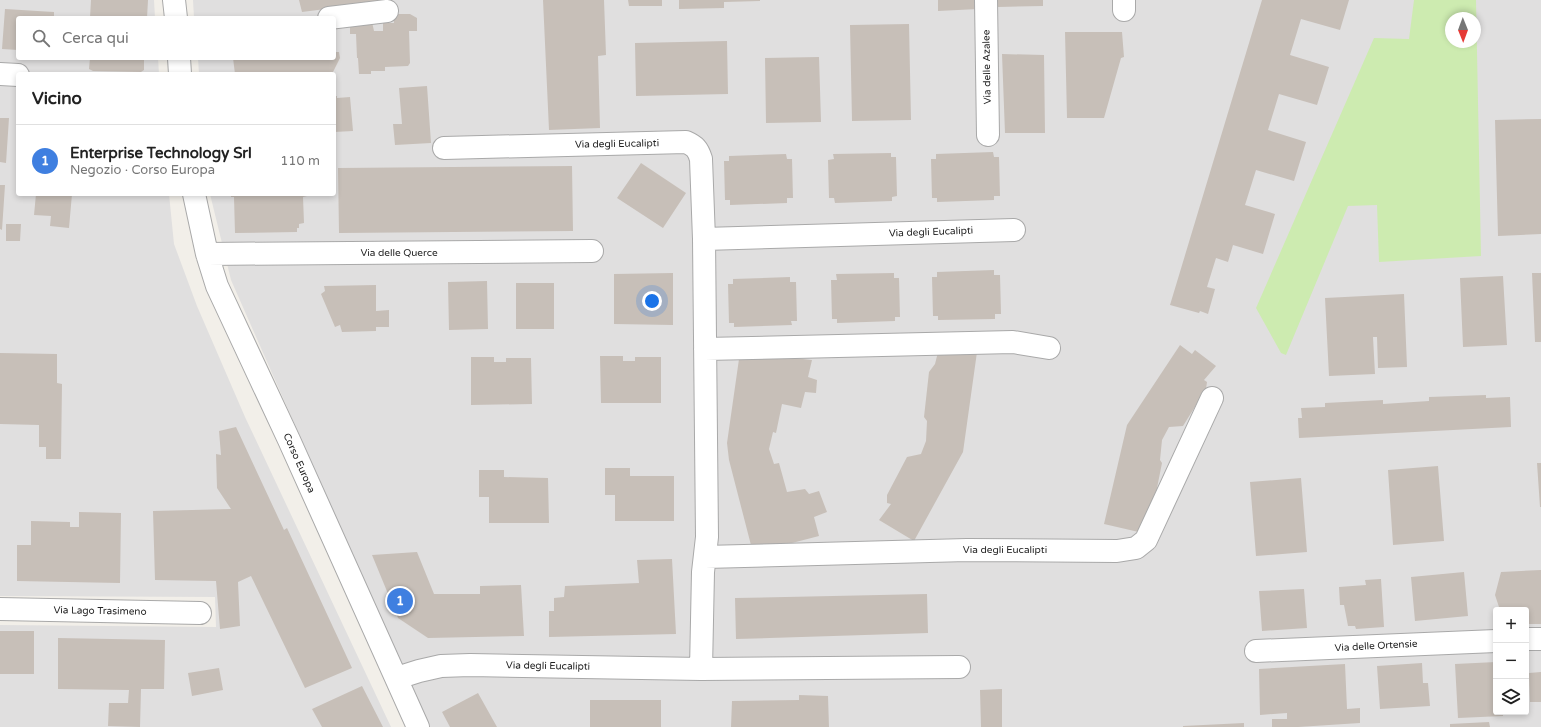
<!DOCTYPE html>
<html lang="it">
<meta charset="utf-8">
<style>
:root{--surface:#fff;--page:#f6f6f6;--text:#222;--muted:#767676;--line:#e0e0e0;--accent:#111827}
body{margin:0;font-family:"Varela Round",sans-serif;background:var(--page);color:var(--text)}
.controls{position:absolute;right:12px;bottom:12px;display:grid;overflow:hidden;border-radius:4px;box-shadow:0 2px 6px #0003}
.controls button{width:36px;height:36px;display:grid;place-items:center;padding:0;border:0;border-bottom:1px solid var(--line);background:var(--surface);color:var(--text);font:20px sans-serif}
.compass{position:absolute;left:1445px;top:12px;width:36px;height:36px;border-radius:50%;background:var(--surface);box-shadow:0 2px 6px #0003;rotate:179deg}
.you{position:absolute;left:652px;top:301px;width:14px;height:14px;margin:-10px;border:3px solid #fff;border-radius:50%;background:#1a73e8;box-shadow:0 0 0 6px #1a73e833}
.badge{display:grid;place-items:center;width:26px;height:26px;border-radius:50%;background:var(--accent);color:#fff;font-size:13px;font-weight:700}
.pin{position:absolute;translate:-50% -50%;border:2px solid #fff;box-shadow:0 1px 4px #0006}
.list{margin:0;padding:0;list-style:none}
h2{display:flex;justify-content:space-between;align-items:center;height:52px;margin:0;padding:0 16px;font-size:17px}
h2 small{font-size:13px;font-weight:400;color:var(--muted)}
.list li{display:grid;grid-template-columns:26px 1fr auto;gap:12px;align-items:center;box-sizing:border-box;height:72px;padding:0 16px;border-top:1px solid var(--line)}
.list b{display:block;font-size:15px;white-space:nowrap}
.list p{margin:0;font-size:13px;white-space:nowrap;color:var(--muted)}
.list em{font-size:13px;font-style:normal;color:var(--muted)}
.icon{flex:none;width:22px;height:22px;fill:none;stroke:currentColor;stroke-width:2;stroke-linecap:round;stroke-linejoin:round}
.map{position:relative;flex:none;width:1541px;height:727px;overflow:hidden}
.search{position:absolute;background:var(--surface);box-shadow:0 2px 6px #0003;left:16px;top:16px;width:320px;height:44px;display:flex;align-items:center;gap:10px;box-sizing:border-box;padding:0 14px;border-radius:4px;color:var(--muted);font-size:15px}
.panel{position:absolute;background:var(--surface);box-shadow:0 2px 6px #0003;left:16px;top:72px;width:320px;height:124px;border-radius:4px}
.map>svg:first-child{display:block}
</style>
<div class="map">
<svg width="1541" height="727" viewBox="0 0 1541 727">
<rect width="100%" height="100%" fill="#f2efe9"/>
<path fill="#e0dfdf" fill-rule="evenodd" d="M0 0H154L155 18H18V58H158L159 74H18V194H169L174 244 197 306 245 417 391 727H0V625L216 627 215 597 0 596Z
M193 0H1541V727H428L231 280 210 194H334V74H199L198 58H334V18H194ZM1451 18H1475V42H1451ZM1496 610H1526V712H1496Z"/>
<path fill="#cdebb0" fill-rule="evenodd" d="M1414 0H1476L1481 256 1379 262 1377 205 1348 206 1286 355 1281 353 1256 308 1374 38 1409 39ZM1451 18H1475V42H1451Z"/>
<path fill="#c7bfb8" d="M91 0H148L147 18H90Z
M299 0H389V1L302 12Z
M543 0H604L606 55 598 56 600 128 549 130Z
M628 0H662V6H629Z
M679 0H760V1L724 2V8L679 9Z
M938 0H977L978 9 938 11Z
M998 0H1043V6L998 7Z
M1262 0H1349L1340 30 1301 19 1290 55 1329 67 1317 105 1279 94 1268 130 1306 142 1294 181 1256 170 1245 205 1275 214 1263 254 1233 245 1228 262 1216 258 1207 287 1215 289 1208 314 1200 311 1199 313 1170 305Z
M5 9 54 12V18H18V50L2 49Z
M393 14H410L417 18V31H409L410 63 408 66 385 67V71H371V74H359L358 58H357L356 34H350V25L372 22 374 31H383V23H394Z
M909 24 911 120 852 121 850 25Z
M1065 32H1122L1124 57 1121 58 1104 118H1067Z
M727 41 728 94 636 96 635 43Z
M334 49 335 52H339L340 58 332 74H235L233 58H334Z
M1002 54 1044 55 1045 133H1005Z
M819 57 821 122 766 123 765 58Z
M90 58H144V70L141 72 93 71 89 69Z
M427 86 431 143 395 145 393 124H402L399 88Z
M334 96H337V98L350 97 353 131 334 132Z
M0 118H9L6 163 0 162Z
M1541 119V234L1498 236 1495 120Z
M993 152 994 157H999L1000 196H994V200L937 202V198H932L931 159H936V154Z
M891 153V157H896L897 196 892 197V201L835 203 834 198H829L828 160 834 159 833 154Z
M786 154 787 159H792L793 198H787V203L730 205V200H725L724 161H729V156Z
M641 163 686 193 663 228 617 198Z
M572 166 573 231 339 233 338 168Z
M0 185H5L2 230 0 229Z
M36 194H72L69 228 50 226 51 216 34 215Z
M231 194H307V196L303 197 304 223 299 224V228H297V232L235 233 234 197H231Z
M6 224H21L20 241H6Z
M994 270V275H1000L1001 314H995V319L938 320V316H933L932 277H937V272Z
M673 273V325L614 324V274Z
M894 273V278H899L900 317H895V321L837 323V319H832L831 280H837L836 274Z
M1532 273H1541V342H1535Z
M1503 276 1507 345 1463 347 1460 278Z
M790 277V282H796L797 321H791L792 325 734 327V323H729L728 284H733V279Z
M487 281 488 329 449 330 448 282Z
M516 283H554V329H516Z
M376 285V311L389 310V327H376V331L342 332 340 325 335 327 321 294 325 291 324 286Z
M1404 294 1407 367 1378 368 1377 337H1373L1375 374 1329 376 1325 298Z
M1180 345 1192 354 1195 350 1216 366 1204 380 1207 382 1206 389 1183 426 1169 427 1162 440 1160 460 1162 463 1153 508 1143 533 1104 524 1127 425Z
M740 352 812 360 808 377 817 380 816 393 805 392 801 408 782 404 776 433 773 432 769 449 774 464 779 463 787 492 805 489 809 494 819 491 827 512 814 517 819 536 765 550 752 549 729 460 727 443Z
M938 352H977L963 452 914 541 879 520 891 504 887 503V495L907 457 921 454 926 441 927 421 924 417 929 372 935 364Z
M0 353 57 354V383L62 384 61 459H46V447H39V425L0 424Z
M600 356H623V361H635V357H661V403H601Z
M471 357H494V362H506V358H531L532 404 471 405Z
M1486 395V398L1510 397 1511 427 1299 438 1298 418H1302L1301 408 1325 407V403L1383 400V404L1429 401V397Z
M236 427 284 530 287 528 352 668 305 688 251 576 238 582 240 626 220 629 216 581 155 580 153 511 231 509 217 488 216 454 221 455 219 431Z
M1537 463H1541V507H1540Z
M1438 466 1444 541 1393 545 1388 470Z
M605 468H630V476H674V521H615V495H605Z
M479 470H504V477L548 478 549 523H489V497H479Z
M1301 478 1307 552 1256 556 1250 482Z
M79 512 121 513 120 583 17 581V545H31V521L70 522V527H79Z
M417 552 434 594H480V586L521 585 524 636 428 638 398 618 372 555Z
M672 559 676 634 549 637V611H554V598L564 597 565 586 639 583 637 560Z
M1541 570V624H1526V610H1500L1495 595 1501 572Z
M1464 572 1468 616 1415 621 1411 577Z
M1381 579 1384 627 1356 629 1355 626H1348L1344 605H1340L1339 587 1366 585 1365 580Z
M1304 589 1307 628 1262 631 1259 591Z
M927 594 928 633 736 639 735 598Z
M0 631H34V674H0Z
M58 638 165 640 164 689H141L140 727 108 726 109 703H128L129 690 58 689Z
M1496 662V712H1503V716L1458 718 1455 664Z
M1422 663 1423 683H1428L1430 706 1380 709 1377 666Z
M1345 664 1347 709 1360 708V723L1298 727H1272V719H1287V713L1260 715 1259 669Z
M219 668 223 690 192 696 188 673Z
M1541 672V702H1530L1529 673Z
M362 686 383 727H322L312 709Z
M1002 689V727H981L980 690Z
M478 693 497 727H450L442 712Z
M799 695 828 696 829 727H731L732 701 799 700Z
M590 700H661V727H590Z
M1489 722 1490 727H1450V724Z
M1244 723V727H1183V726Z"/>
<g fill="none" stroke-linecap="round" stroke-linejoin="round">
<defs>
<path id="minor" d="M174 0 176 18
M986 0 988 135
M1124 0V10
M329 18 387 11
M179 58 180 74
M0 74 18 75
M444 148 686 142C695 146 698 149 701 159L704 239 707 537 703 572 701 669
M194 194 207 254 217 286 289 440 418 727
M704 239 1014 230
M207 254 592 251
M705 349 1013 342 1049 348
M705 557 967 550 1117 551 1136 548 1146 540 1212 398
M0 609 200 613
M1526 639H1541
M1256 651 1496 641
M397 678 419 671 441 666 470 665 701 669 959 667"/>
</defs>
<use href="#minor" stroke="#a9a9a9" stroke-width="24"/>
<use href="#minor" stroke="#fff" stroke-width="22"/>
</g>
<g text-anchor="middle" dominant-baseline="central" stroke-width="3" stroke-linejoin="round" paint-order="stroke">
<g font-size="10" fill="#222" stroke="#fff">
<text transform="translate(987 67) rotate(-91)">Via delle Azalee</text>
<text transform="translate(617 144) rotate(-1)">Via degli Eucalipti</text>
<text transform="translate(931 232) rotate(-2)">Via degli Eucalipti</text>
<text x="399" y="253">Via delle Querce</text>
<text transform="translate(299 463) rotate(66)">Corso Europa</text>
<text x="1005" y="550">Via degli Eucalipti</text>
<text transform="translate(100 611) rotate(1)">Via Lago Trasimeno</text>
<text transform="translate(1376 646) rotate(-3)">Via delle Ortensie</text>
<text transform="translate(548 666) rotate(1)">Via degli Eucalipti</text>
</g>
</g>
</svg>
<div class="controls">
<button>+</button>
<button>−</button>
<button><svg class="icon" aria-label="layers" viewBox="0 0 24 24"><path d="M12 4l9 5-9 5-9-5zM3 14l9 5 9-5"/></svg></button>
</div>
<svg class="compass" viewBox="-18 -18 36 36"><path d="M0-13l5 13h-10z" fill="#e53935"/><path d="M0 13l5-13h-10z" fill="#767676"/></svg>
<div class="you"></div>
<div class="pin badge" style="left:400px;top:601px;background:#3f7fe0">1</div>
<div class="search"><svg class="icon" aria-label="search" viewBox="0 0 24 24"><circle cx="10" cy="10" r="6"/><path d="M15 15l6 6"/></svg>Cerca qui</div>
<section class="panel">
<h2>Vicino<small></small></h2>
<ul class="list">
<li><span class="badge" style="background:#3f7fe0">1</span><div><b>Enterprise Technology Srl</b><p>Negozio · Corso Europa</p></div><em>110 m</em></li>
</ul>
</section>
</div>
